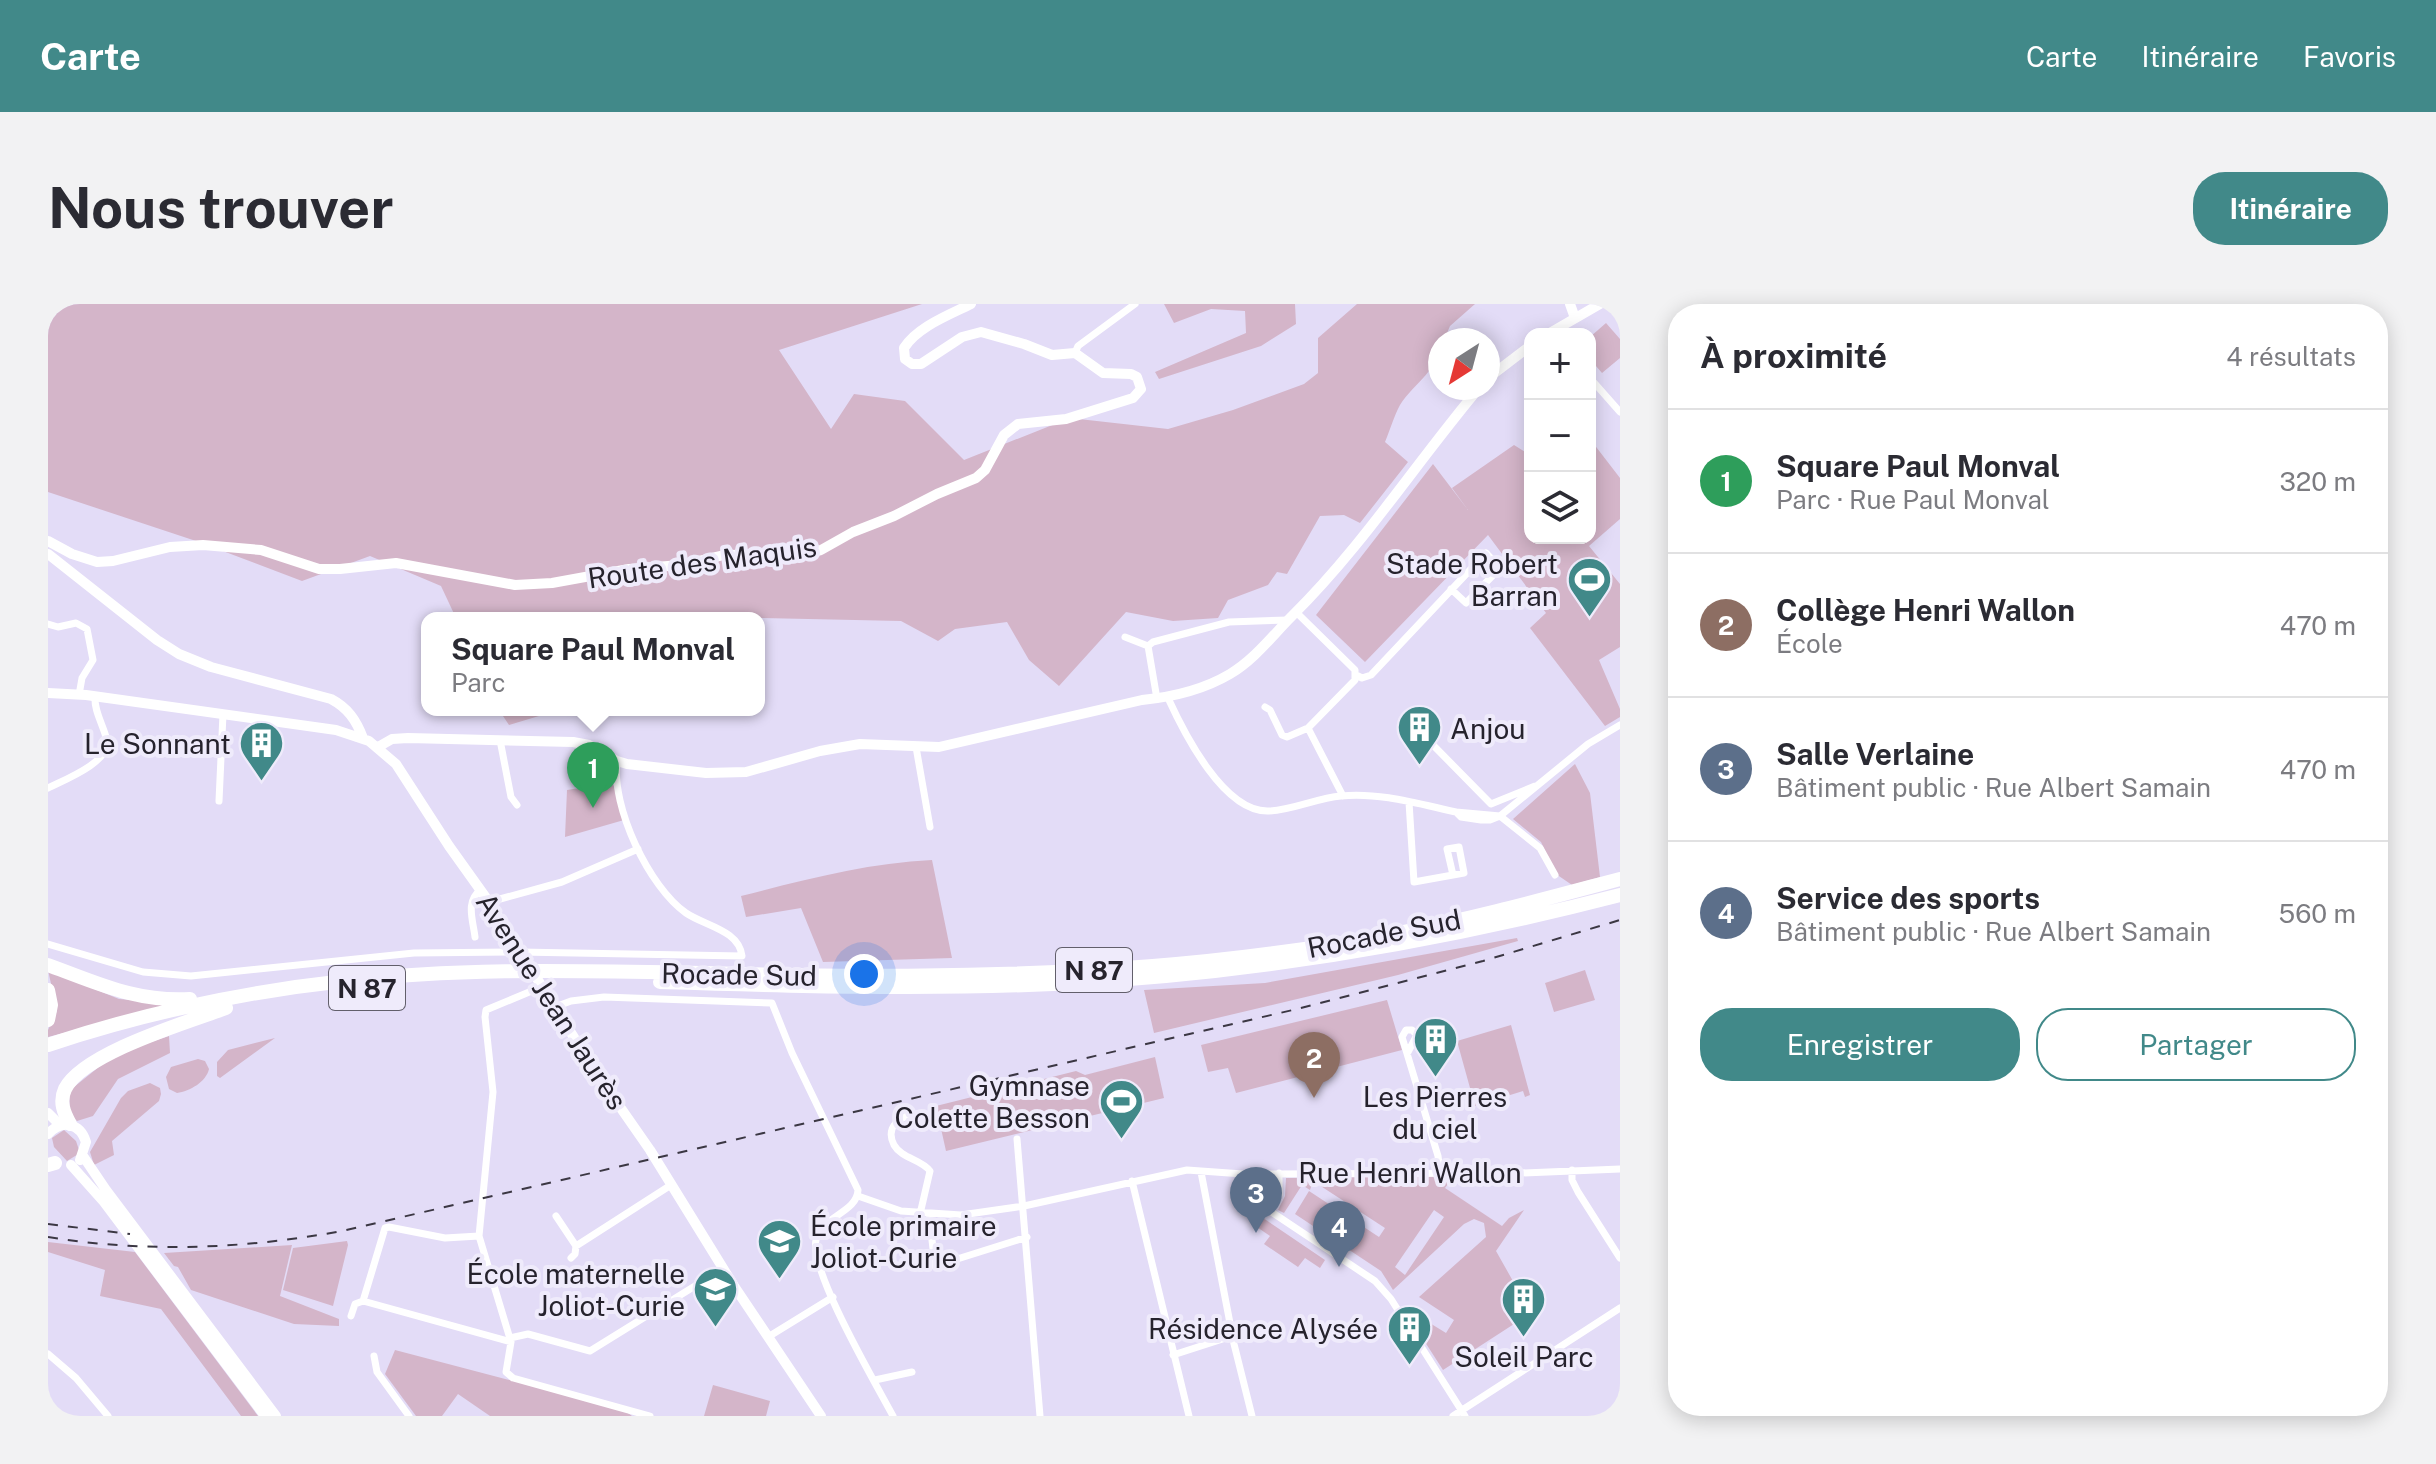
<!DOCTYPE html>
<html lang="fr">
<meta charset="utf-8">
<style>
:root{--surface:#fff;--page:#f2f2f3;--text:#2b2b33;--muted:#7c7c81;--line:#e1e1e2;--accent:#418989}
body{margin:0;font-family:"Public Sans",sans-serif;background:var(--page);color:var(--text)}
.controls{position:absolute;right:24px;top:24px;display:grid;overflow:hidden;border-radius:16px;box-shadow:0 4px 20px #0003}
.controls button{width:72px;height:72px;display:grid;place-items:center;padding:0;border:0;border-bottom:2px solid var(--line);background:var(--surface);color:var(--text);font:40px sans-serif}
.compass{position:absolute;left:1380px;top:24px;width:72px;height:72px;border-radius:50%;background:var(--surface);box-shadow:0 4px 20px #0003;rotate:216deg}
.you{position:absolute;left:816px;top:670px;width:28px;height:28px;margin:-20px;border:6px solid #fff;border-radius:50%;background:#1a73e8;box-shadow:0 0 0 12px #1a73e833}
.badge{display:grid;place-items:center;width:52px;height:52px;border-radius:50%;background:var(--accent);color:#fff;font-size:26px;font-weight:700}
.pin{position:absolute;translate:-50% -66px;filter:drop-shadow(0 2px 4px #0008)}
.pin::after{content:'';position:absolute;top:42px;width:28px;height:24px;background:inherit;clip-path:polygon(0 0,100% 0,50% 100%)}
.popup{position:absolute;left:373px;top:308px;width:344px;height:104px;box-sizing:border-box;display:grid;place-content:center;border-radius:16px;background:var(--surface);filter:drop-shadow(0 2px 6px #0005);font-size:26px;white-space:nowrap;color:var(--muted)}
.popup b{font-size:30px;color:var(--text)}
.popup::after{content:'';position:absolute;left:50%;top:100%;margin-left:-16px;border:16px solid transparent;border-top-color:var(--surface)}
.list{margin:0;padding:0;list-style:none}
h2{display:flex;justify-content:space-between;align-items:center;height:104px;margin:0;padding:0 32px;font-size:34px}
h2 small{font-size:26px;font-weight:400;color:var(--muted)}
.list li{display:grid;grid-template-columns:52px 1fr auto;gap:24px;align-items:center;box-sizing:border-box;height:144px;padding:0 32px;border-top:2px solid var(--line)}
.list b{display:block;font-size:30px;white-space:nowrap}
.list p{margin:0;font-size:26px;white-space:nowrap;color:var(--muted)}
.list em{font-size:26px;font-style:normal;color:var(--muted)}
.actions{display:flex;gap:16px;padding:24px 32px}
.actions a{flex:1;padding:18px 0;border:2px solid var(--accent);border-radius:32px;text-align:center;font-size:28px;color:var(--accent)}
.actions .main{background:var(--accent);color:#fff}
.icon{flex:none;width:44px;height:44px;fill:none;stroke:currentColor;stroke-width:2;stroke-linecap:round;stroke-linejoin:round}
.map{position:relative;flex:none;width:1572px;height:1112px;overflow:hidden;border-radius:32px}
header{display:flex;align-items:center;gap:48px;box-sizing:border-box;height:112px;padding:0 40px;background:var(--accent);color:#fff}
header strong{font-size:38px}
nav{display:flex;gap:44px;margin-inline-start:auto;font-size:28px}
.intro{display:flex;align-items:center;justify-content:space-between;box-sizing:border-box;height:192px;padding:0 48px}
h1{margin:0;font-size:56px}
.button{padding:20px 36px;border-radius:32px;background:var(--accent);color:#fff;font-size:28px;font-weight:700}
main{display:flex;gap:48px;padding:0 48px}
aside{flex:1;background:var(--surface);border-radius:32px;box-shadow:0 4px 20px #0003}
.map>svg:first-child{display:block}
</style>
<header>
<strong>Carte</strong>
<nav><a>Carte</a><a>Itinéraire</a><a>Favoris</a></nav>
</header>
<div class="intro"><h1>Nous trouver</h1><a class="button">Itinéraire</a></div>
<main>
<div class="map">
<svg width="1572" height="1112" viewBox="0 0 1572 1112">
<rect width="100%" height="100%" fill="#e3dcf7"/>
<path fill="#d4b5c9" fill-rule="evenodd" d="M0 0H874L731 46 783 125 806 90 857 97 916 156 1022 114 1120 125 1185 106 1256 80 1270 69V34L1309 0H1427L1402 22 1396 36H1392C1392 66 1367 78 1352 101 1346 112 1342 126 1337 138L1360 158 1312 219 1296 211 1272 212 1239 270 1229 268 1220 281 1180 296 1170 314 1125 317 1078 308 1011 382 981 356 959 318 907 325 890 337 853 317 711 314H408L393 282 322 252 254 277 151 238 0 188Z
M1116 0H1247L1248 20 1213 42 1111 75 1107 68 1198 29 1197 7 1163 5 1126 19Z
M1558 19 1572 35V54L1554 69 1542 55V33Z
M1542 135 1572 174V215L1541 242 1572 280V343L1551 356 1572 405V413L1557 422 1482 324 1498 309 1440 231 1317 358 1268 311 1385 160 1420 206 1404 184 1466 141 1482 151V234H1542Z
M451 406H511L461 421Z
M1527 460 1542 489 1552 573 1524 581 1508 570 1493 538 1465 515Z
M563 473 576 516 517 533 519 486 538 483V476Z
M884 556 904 654 775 658 753 604 698 613 693 592C756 576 819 559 884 556Z
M1469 634 1470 637 1350 671 1106 729 1096 686 1217 679Z
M0 666 71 695 121 699 122 702 0 733V726L9 707Z
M1537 666 1547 696 1506 708 1497 679Z
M1339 696 1354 746 1188 789 1180 764 1160 768 1153 741Z
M1463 721 1482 791 1477 793 1475 787 1427 802 1409 737Z
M121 732 122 749 70 775 45 812 29 817 22 810 21 787 67 750Z
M227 734 172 774 169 772V758L180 746Z
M1107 753 1116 794 898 847 888 802 1028 767 1037 771Z
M150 755 157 757 161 765C158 778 142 787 129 789L121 785 118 773 123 763Z
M102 779 112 784 113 790 111 797 64 837 66 851 46 861 42 848 73 794 80 787Z
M16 826 28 837 32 849 19 857 6 843 4 834Z
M1406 872 1397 884 1454 922 1461 914 1476 906 1448 947 1483 1009 1395 1066 1357 1007 1359 1005 1398 1029 1406 1016 1371 993 1438 933 1436 919 1426 915 1416 920 1345 986 1333 967 1247 910 1261 887 1331 933 1337 924 1265 877 1262 886 1254 881 1236 909 1230 906 1237 892 1238 874ZM1386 906 1396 913 1357 971 1347 963Z
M1212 912 1277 956 1272 964 1257 954 1250 963 1216 940 1222 932 1206 921Z
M299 937 300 941 285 1002 235 986 245 944Z
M0 938 87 948 210 1112H193L113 1005 52 992 57 966 0 948Z
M244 941 232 992 291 1015V1022L246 1020 143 986 130 963 126 962 116 949Z
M347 1046 576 1106 584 1112H442L410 1090 394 1112H368L337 1070Z
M665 1081 722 1097 718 1112H656Z"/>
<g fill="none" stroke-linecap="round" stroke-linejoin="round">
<path stroke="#fff" stroke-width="7" d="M1027 49 1030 42 1087 0
M1542 74 1572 108
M1248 308 1307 366V376L1260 424 1295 492
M0 320 10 323 28 319 39 325 45 356 34 374 31 391
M1077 333 1100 342
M1100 342 1105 338 1181 318 1240 316
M1100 342 1109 395
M1308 371 1314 374 1323 371 1438 249 1452 264 1418 299 1403 285
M1120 394C1136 429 1176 509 1221 507 1245 506 1269 494 1293 492 1331 488 1371 500 1408 508L1413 513 1433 516H1442L1452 512 1540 440 1572 421
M1217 403 1222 406 1234 431 1239 433 1260 424
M452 436 463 493 469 501
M1384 440 1443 500 1487 482
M868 443 882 523
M0 484C16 476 62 458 59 437 56 422 46 408 47 393
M171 497 175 410
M1361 498 1366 578 1416 569 1411 543 1399 545 1405 571
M1408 508 1452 512 1492 544 1507 571
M441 598 514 578 590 545
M427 633C425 616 417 597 433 586
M0 640 95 668 143 672 366 649 471 648 694 652C691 626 657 622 638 609 601 583 563 503 569 457
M496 686H486L438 706 437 713 445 788 431 932 463 1038 458 1068 465 1074 602 1112
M507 703 523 697 556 693 724 699 744 749 810 886C809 909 773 912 768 936 761 966 828 1080 845 1112
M1360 748 1369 731 1364 726H1358L1354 733 1390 852 1392 868
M969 835 992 1112
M1524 866V876L1530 888 1572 954
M1153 868 1186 1040 1204 1112
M1231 869V891L1222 907 1327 977 1343 995 1417 1112
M1084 877 1141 1112
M810 892 853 907 913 911 976 902 1139 866 1195 870 1473 869 1572 865
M872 910 882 867C873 855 854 855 846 841 833 816 868 804 885 813
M881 910 887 962 979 933
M508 912 528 942 623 881
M523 954 527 950 528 942
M315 997 337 924 341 923 397 934 431 932
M315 997 463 1038
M303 1012 307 1000 315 997
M720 1033 785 993
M462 1034 480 1030 542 1047 676 964
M0 1050 28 1074 60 1112
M1125 1051 1184 1032
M326 1052 329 1068 361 1112
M827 1076 864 1068
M1405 1112 1572 1004"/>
<path stroke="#fff" stroke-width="10" d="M1522 0 1527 14
M1500 30 1552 0
M1440 74 1482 42
M0 237 24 250 49 258 65 257 122 243 155 241 213 246 271 265H292L348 259 467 281 504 279 581 265 633 261 676 251 755 250 773 246 805 228 846 212 889 190 928 174 937 166 956 131 970 120 1018 115 1085 94 1093 85 1089 73 1083 70 1055 69 1027 49 1004 51 976 40 933 28 914 33 873 60H864L857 55 856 44C869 23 901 11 923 0
M0 250 109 336 131 350 163 363 283 395C300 404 308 416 315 434
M0 389 38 391 288 426 321 437 348 460 401 542 441 598 547 767 602 846 686 982 773 1112
M330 443 344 435 360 434 525 438 541 441 569 457 579 460 658 469 698 468 772 447 812 440 891 443 1094 396C1125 393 1155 386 1182 370 1207 355 1224 332 1244 312 1314 243 1368 159 1431 84
M0 809 12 821
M0 830C14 815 32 819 38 838L32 856
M35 852 58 886 228 1112
M23 861 56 898 217 1112"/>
<path stroke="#fff" stroke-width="14" d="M0 661C50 679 87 698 142 695
M612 678C743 682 875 686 1005 680 1197 671 1386 639 1572 591
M0 686 3 701 0 716
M0 741C96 709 195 688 296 677 415 663 535 667 655 669 753 672 852 673 950 670 1085 667 1222 654 1355 628 1428 614 1500 594 1572 575
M22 820C16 809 11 798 17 785 35 749 140 718 178 704
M0 861 7 859"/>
<path stroke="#3b3743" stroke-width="2" stroke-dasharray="10 10" stroke-linecap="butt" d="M0 920 82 930
M0 933C98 949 196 945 294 927L1249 705 1435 657 1572 616"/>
</g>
<defs>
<symbol id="stadium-pin" viewBox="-11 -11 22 30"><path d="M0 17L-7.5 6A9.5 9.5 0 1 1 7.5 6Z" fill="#418989" stroke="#efebfb"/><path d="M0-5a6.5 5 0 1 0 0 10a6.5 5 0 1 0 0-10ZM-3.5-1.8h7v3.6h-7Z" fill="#fff"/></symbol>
<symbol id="building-pin" viewBox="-11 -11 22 30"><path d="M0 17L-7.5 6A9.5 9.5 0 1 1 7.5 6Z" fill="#418989" stroke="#efebfb"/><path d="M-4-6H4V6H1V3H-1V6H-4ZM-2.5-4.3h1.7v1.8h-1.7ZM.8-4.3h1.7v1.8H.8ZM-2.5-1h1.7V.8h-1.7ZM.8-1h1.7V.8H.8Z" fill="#fff"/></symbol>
<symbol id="school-pin" viewBox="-11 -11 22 30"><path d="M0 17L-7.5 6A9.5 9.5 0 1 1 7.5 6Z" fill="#418989" stroke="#efebfb"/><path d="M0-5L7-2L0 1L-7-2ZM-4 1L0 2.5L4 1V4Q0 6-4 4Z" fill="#fff"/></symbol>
</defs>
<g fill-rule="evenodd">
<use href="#stadium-pin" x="1516" y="250" width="51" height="69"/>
<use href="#building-pin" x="1346" y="398" width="51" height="69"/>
<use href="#building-pin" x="188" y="414" width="51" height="69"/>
<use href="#building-pin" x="1362" y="710" width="51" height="69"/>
<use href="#stadium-pin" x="1048" y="772" width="51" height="69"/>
<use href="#school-pin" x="706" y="912" width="51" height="69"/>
<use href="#school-pin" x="642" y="960" width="51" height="69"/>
<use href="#building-pin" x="1450" y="970" width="51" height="69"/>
<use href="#building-pin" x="1336" y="998" width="51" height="69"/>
</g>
<g text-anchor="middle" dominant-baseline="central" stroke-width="8" stroke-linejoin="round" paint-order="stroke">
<g fill="#efebfb" stroke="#625f6b" stroke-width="2">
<rect x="1008" y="644" width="76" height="44" rx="6"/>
<rect x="281" y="662" width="76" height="44" rx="6"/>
</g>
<g font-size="26" font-weight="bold" fill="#26232d">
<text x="1046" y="666">N 87</text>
<text x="319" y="684">N 87</text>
</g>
<g font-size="28" fill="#26232d" stroke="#efebfb">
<text transform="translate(654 258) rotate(-8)">Route des Maquis</text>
<text transform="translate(1336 629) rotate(-11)">Rocade Sud</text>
<text transform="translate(691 670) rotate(1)">Rocade Sud</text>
<text transform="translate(504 697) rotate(57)">Avenue Jean Jaurès</text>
<text x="1362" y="868">Rue Henri Wallon</text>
</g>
<g font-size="28" fill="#26232d" stroke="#efebfb" text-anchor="end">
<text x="1510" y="259">Stade Robert<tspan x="1510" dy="32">Barran</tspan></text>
<text x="1402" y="424" text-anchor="start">Anjou</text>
<text x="183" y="439">Le Sonnant</text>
<text x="1042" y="781">Gymnase<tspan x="1042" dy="32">Colette Besson</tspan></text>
<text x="1387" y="792" text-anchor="middle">Les Pierres<tspan x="1387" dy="32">du ciel</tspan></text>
<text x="762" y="921" text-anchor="start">École primaire<tspan x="762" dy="32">Joliot-Curie</tspan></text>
<text x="637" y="969">École maternelle<tspan x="637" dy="32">Joliot-Curie</tspan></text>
<text x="1330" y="1024">Résidence Alysée</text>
<text x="1476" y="1052" text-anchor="middle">Soleil Parc</text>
</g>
</g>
</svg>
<div class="controls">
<button>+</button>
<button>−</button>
<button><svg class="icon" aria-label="layers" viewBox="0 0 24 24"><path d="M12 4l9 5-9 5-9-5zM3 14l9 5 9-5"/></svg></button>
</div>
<svg class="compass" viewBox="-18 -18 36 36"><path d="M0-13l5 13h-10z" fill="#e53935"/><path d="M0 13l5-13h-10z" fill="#7c7c81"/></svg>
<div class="you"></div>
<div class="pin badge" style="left:545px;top:504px;background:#2e9e5b">1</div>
<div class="popup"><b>Square Paul Monval</b>Parc</div>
<div class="pin badge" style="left:1266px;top:794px;background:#8d6e63">2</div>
<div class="pin badge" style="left:1208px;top:929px;background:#5c6f8a">3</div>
<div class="pin badge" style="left:1291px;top:963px;background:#5c6f8a">4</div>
</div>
<aside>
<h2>À proximité<small>4 résultats</small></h2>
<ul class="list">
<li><span class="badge" style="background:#2e9e5b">1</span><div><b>Square Paul Monval</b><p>Parc · Rue Paul Monval</p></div><em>320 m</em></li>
<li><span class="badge" style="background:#8d6e63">2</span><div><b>Collège Henri Wallon</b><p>École</p></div><em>470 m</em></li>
<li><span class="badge" style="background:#5c6f8a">3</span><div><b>Salle Verlaine</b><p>Bâtiment public · Rue Albert Samain</p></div><em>470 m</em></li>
<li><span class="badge" style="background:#5c6f8a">4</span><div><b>Service des sports</b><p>Bâtiment public · Rue Albert Samain</p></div><em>560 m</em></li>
</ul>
<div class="actions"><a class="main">Enregistrer</a><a>Partager</a></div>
</aside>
</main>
